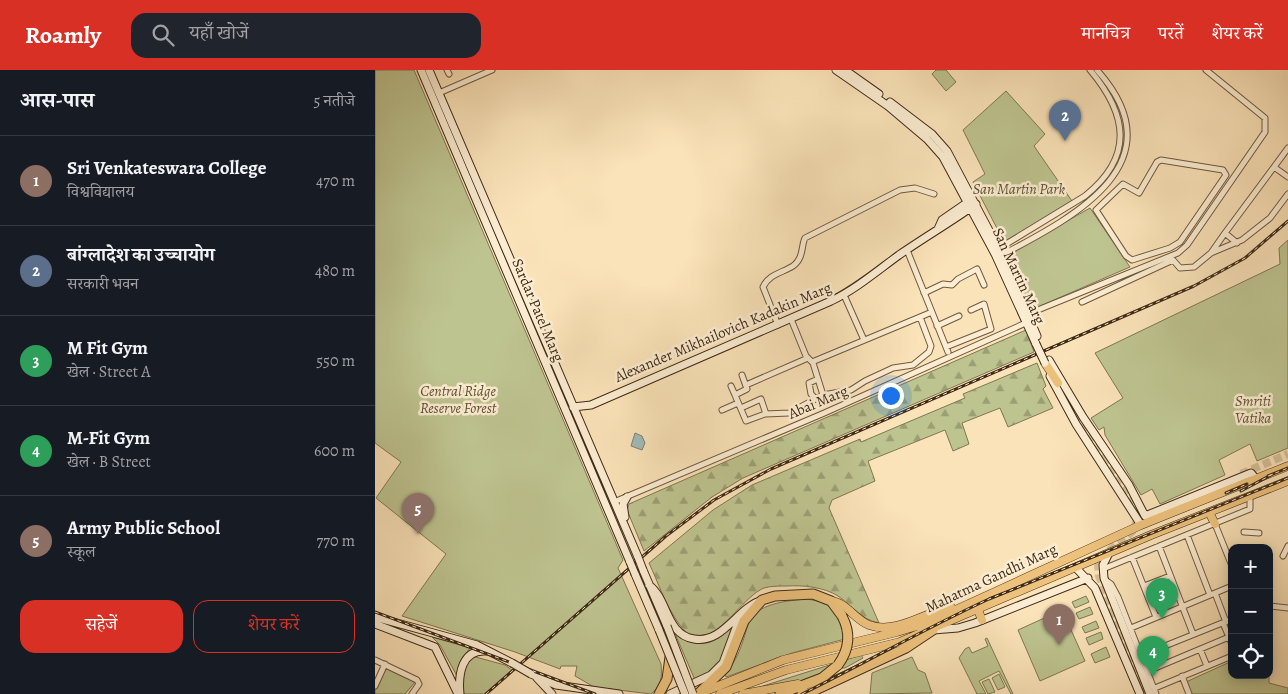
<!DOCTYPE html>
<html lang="hi">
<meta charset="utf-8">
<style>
:root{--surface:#171b24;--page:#20242c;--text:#f1f3f6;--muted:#9ea1a6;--line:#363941;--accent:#d93025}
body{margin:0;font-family:Alegreya,"Noto Serif Devanagari",serif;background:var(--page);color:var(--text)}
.controls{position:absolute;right:15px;bottom:15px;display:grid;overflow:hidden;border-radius:10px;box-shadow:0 2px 12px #0003}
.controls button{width:45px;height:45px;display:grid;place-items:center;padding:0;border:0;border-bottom:1px solid var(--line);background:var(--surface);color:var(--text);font:25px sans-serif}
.you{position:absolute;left:515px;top:325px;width:18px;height:18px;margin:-12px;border:4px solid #fff;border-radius:50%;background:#1a73e8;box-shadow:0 0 0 8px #1a73e833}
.badge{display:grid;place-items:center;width:32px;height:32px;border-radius:50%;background:var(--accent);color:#fff;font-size:16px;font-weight:700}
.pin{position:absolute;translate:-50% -41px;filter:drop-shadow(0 1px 2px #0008)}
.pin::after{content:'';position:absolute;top:26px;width:18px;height:15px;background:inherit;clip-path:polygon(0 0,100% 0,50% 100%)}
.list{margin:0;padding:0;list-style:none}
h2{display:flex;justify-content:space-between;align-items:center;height:65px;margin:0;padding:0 20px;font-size:21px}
h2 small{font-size:16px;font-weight:400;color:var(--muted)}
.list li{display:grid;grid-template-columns:32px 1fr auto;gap:15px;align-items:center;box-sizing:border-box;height:90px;padding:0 20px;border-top:1px solid var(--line)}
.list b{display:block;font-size:19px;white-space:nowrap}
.list p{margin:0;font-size:16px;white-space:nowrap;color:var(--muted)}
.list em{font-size:16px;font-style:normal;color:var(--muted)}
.actions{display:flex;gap:10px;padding:15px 20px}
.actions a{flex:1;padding:11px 0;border:1px solid var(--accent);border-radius:15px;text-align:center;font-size:18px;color:var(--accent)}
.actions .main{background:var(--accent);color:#fff}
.icon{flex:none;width:28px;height:28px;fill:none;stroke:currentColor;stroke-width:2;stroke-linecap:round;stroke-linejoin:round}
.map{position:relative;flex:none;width:913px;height:624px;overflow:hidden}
header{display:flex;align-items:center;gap:30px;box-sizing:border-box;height:70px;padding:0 25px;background:var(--accent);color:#fff}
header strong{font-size:24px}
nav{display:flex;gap:28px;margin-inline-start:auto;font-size:18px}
.search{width:350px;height:45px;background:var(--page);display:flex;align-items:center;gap:12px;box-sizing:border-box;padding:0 18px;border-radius:15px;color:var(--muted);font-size:19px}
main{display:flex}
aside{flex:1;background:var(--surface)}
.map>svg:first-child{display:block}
</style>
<header>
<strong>Roamly</strong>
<div class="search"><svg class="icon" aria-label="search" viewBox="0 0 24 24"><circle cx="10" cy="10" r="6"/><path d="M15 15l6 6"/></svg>यहाँ खोजें</div>
<nav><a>मानचित्र</a><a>परतें</a><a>शेयर करें</a></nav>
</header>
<main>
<aside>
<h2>आस-पास<small>5 नतीजे</small></h2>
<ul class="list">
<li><span class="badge" style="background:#8d6e63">1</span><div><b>Sri Venkateswara College</b><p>विश्वविद्यालय</p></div><em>470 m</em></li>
<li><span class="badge" style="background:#5c6f8a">2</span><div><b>बांग्लादेश का उच्चायोग</b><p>सरकारी भवन</p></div><em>480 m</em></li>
<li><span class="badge" style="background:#2e9e5b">3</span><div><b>M Fit Gym</b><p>खेल · Street A</p></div><em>550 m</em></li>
<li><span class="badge" style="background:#2e9e5b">4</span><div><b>M-Fit Gym</b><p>खेल · B Street</p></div><em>600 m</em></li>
<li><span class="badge" style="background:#8d6e63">5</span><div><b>Army Public School</b><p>स्कूल</p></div><em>770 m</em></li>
</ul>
<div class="actions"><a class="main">सहेजें</a><a>शेयर करें</a></div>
</aside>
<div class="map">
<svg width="913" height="624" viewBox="0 0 913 624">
<defs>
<pattern id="forest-firs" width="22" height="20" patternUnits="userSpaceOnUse" patternTransform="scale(1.25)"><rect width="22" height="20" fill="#bec490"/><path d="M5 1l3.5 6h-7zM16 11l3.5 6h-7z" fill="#9c9f74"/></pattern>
</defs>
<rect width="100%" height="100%" fill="#fbe3b9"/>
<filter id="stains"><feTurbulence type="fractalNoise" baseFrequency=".004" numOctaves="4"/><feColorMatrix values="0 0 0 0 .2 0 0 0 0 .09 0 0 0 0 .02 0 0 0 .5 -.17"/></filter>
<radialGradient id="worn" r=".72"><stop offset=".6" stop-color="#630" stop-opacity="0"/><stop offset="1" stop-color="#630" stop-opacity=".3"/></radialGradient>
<path fill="#bec490" stroke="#7e7752" d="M0 0H39L248 490 243 498 286 594C287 608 287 615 276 624L219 617 200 606 202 596H186L185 599 140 582 27 546 71 484 1 428 26 392 0 373Z
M561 0H571L581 12 571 21 557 4Z
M631 21 670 64 659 76 697 131 629 172 598 112 610 104 588 60Z
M715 138 755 197 656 240 631 186Z
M913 170V378L882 391 875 374 844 390 850 405 785 434 777 419 766 425 730 365 729 357 724 360 716 348 748 328 720 283 905 194 904 178Z
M282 522 302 561C326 569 333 576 354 558L357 559C350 588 347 596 320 610Z
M711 526 714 532 700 538 697 532Z
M430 529C461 532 463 543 470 569L417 583 351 607 350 605C386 559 352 536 430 529Z
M715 537 718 544 704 549 701 543Z
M687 540 710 591 665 611 643 560Z
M721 551 724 558 710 563 707 557Z
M726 562 728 569 714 575 711 568Z
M57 567 95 578 85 592 82 606 65 575Z
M612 568 638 624H636L624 601 604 611 611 624H602L584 588 590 579 594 577 597 583 613 576 610 569Z
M731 577 735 587 720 593 716 584Z
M486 585 488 588 470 598H454L446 604 428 611 366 623Z
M97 586 130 595 137 600 110 624H89C86 612 88 595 97 586Z
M537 587 543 600 550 603 557 623 495 624 497 603Z
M857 591V605H894V613L913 618V624H816L811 612Z
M11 598 40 612 30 624H0V619Z
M624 604 630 617 623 620 617 608Z
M614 609 620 622 613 624 607 612Z"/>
<path fill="url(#forest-firs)" stroke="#7e7752" d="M651 260 659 282 368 408 337 427 269 481 252 440 254 434Z
M662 293 671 316 668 319 678 338 633 357 625 338 587 353 594 374 578 381 570 360 493 391 500 411 457 430 454 438 504 553C485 549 478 536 463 526 449 517 428 515 411 516 405 516 395 516 389 518 362 529 331 597 302 551 290 534 283 512 274 493L338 440 377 415 485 369 486 372 590 328 588 324Z"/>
<path fill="#a3bbba" stroke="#7b8178" d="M260 363 267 366 270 373 267 380 256 376Z"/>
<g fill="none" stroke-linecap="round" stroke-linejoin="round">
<path stroke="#d5be98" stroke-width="8" stroke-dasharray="8 4" stroke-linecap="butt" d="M683 313 731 391
M730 386 757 427 763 446 759 460 726 487 723 496 724 506 739 543
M866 404 913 384
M736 540 770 624"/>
<defs>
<path id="street" d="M72 0 74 4
M64 23 117 0
M786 90 848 100 851 105 805 172 795 178 757 190 751 186 721 140 748 114 764 123 782 92Z
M899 97 913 78
M850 163 899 97 913 107
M623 179 710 126C759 87 753 45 715 0
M532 180 573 282
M836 183 850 163 862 173
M625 186C699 147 805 93 722 0
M549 223 568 214 577 215 583 209 602 199 609 215
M469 225 489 270
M707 232 798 190 805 198 819 197 836 183 867 170 895 148 913 124
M653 244 803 183 812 175 890 62V48L831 0
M403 255 388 217C394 204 407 203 418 196 429 188 426 176 430 168L525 120 540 118 559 124
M562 256 584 246
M571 277 616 259 609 234 596 240
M437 292 557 242
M367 305 372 319 360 325 371 351 390 344 414 343 448 325 438 293 431 286 416 249
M371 315 433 288
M356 316 360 325
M448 325 476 320 490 311 518 298 538 295 554 282 556 276 545 247
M441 329 436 324 434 313 443 309
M366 338 386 329 391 344
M347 340 363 333
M239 432 447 344 653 252
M840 454 857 496
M869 462 884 463
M812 465 835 525
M784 476 818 564
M908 486 913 476
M757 487 781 547
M728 499 875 439V426
M729 509 736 514 743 527 781 624
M769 516 795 506
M840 523 851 552
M894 536 913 538
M848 553 857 574
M756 558 857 516
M825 579 832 596
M765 586 857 549
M0 590 42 610 44 614 37 624
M773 601 854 567
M807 606 814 624
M0 616 10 594
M780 618 857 586"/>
<path id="secondary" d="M46 0 255 492
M54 0 263 487
M461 0 513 36 552 69 568 87 620 184 661 274
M470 0 504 24
M515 32 557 64 572 81 627 185 662 266
M563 159 567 150 596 130
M674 290 708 347 754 415 770 446 876 403 881 409
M675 306 701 354 766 455
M198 337 216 335 456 231C481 219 502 201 524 185 550 167 576 152 601 134
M250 447 248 434 252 427
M733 485 728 495 729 508 775 624
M701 498 720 518 765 624
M268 500 292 556
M260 504 284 560
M274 515C293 529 291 565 319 569 348 574 362 538 387 530
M0 547 102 575 137 593
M0 554 60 577 83 624
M558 560 583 558 600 553 713 508
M156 604 181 615 244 624
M162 608 177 624
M85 624C83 604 87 579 111 581
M295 624 336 605 348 593 365 547"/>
<path id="primary" d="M670 293 683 313
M834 442 840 454
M456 531C471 532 480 550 494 555 521 565 550 542 576 537
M603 540 607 550
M326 623 408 590 522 562 552 553 766 455 913 396
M345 624 411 600 525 572 776 465 913 411
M368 624 423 614"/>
<path id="highway" d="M324 623 351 597 369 551 387 530 400 526 438 524 456 531 467 546
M284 624 292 609 295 587
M405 624 447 608 463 595
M427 624 434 623 531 578 558 560"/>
</defs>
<use href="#street" stroke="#6e583e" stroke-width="7"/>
<use href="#secondary" stroke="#3f2a15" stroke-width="9"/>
<use href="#primary" stroke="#3f2a15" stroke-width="9"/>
<use href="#highway" stroke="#3f2a15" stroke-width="11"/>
<use href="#street" stroke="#fcedd2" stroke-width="5"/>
<use href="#secondary" stroke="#fcedd2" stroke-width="7"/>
<use href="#primary" stroke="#eec27c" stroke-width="8"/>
<use href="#highway" stroke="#eec27c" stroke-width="9"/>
<defs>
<path id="rail" d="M893 406 913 398
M866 421 898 404
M851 423 872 414
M0 542 220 624
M111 624 291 466 339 430 396 399 819 216 870 188 913 151
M427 624C490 593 551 558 614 529L913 408"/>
</defs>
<use href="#rail" stroke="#3f2a15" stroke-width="3"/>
<use href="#rail" stroke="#fcedd2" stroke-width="1" stroke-dasharray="4" stroke-linecap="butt"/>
<defs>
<path id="secondary-bridge" d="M661 274 670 293
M263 487 268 500
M255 492 260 504
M292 556 318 624
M284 560 310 624
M137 593 156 604"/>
<path id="highway-bridge" d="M463 595C474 580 476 563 467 546"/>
</defs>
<use href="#secondary-bridge" stroke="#3f2a15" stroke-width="9" stroke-linecap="butt"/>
<use href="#highway-bridge" stroke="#3f2a15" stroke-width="11" stroke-linecap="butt"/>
<use href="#secondary-bridge" stroke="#fcedd2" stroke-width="7"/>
<use href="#highway-bridge" stroke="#eec27c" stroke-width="9"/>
</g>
<g text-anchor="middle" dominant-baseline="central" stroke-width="5" stroke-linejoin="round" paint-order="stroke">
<g font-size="15" font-style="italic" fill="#5f5034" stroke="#fcedd2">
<text x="644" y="119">San Martin Park</text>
<text x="83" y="321">Central Ridge<tspan x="83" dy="17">Reserve Forest</tspan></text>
<text x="878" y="331">Smriti<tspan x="878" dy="17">Vatika</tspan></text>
</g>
<g font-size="15" fill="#3f2a15" stroke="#fcedd2">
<text transform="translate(644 206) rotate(65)">San Martin Marg</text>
<text transform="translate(163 240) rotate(67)">Sardar Patel Marg</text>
<text transform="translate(348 262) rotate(-23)">Alexander Mikhailovich Kadakin Marg</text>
<text transform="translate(443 332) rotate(-23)">Abai Marg</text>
<text transform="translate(616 508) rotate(-25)">Mahatma Gandhi Marg</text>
</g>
</g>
<rect width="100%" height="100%" filter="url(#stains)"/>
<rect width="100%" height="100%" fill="url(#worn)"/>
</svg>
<div class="controls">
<button>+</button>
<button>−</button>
<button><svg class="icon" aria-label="locate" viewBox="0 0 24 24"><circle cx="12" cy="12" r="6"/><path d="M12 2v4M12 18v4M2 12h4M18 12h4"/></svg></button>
</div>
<div class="you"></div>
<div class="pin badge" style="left:684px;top:575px;background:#8d6e63">1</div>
<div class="pin badge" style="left:690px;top:71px;background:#5c6f8a">2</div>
<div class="pin badge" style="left:787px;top:549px;background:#2e9e5b">3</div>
<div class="pin badge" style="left:778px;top:607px;background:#2e9e5b">4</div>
<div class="pin badge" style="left:43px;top:464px;background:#8d6e63">5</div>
</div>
</main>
